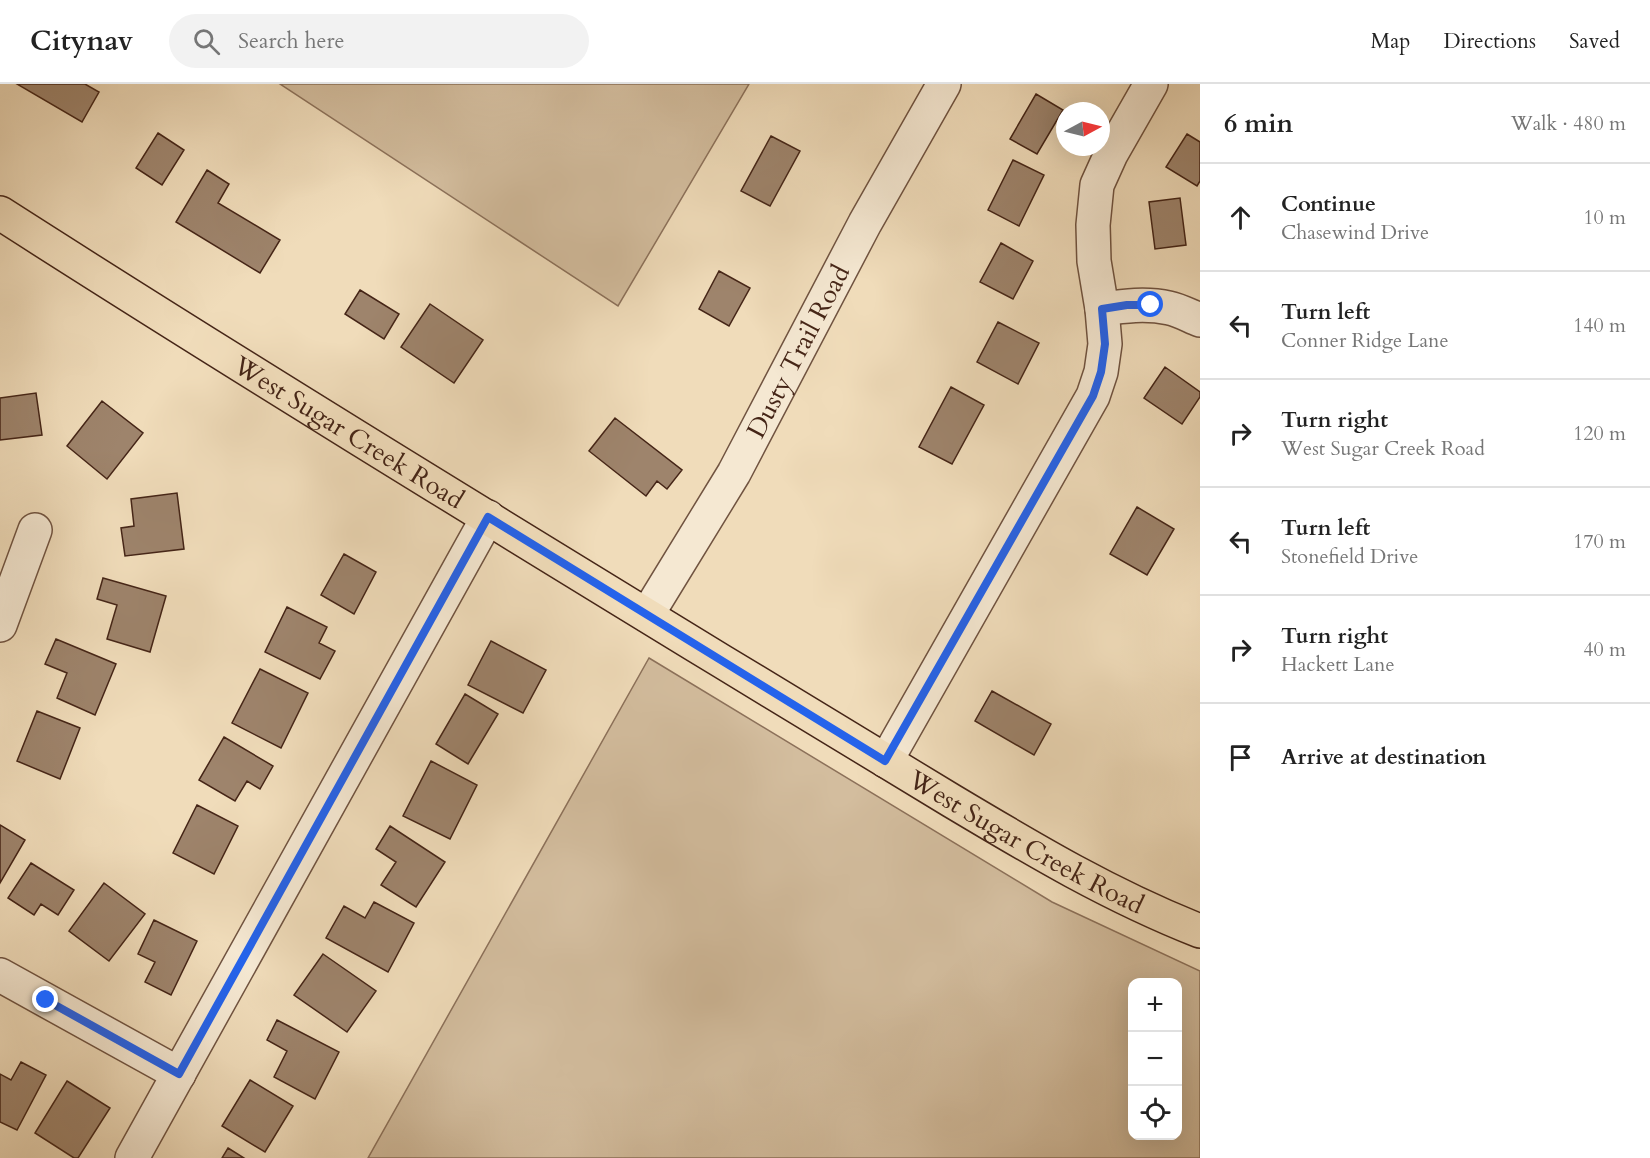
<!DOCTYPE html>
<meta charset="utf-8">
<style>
:root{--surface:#fff;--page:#f2f2f2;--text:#222;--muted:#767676;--line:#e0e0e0}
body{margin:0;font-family:Cardo,serif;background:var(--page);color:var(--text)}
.controls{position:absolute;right:18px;bottom:18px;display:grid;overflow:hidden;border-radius:12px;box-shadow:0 6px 24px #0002}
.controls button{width:54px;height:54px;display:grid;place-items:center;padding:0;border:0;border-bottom:2px solid var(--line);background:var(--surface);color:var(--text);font:30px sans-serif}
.compass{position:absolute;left:1056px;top:18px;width:54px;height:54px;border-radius:50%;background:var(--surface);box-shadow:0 6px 24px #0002;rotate:83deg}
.stop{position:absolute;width:18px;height:18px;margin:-14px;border:4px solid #2563eb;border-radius:50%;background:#fff}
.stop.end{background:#2563eb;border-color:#fff;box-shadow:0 2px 6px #0008}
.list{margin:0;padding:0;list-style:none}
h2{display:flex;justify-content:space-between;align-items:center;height:78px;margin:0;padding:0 24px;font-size:26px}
h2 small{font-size:20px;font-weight:400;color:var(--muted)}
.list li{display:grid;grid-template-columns:39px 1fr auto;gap:18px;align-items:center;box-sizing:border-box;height:108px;padding:0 24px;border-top:2px solid var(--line)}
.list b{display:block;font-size:22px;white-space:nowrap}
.list p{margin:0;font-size:20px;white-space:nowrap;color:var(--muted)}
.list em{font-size:20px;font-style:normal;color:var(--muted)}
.icon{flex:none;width:33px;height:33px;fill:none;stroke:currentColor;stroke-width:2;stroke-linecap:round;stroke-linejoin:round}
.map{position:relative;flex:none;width:1200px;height:1074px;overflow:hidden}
header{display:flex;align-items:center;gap:36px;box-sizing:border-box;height:84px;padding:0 30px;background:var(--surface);border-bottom:2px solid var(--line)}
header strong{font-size:28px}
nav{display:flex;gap:33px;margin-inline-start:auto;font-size:21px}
.search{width:420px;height:54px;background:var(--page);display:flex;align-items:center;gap:15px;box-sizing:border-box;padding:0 21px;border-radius:33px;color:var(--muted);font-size:22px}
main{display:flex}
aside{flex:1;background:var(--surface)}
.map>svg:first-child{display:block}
</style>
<header>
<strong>Citynav</strong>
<div class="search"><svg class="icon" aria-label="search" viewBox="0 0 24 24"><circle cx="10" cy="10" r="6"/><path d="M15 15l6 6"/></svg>Search here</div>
<nav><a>Map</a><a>Directions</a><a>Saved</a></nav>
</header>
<main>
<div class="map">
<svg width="1200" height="1074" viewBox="0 0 1200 1074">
<rect width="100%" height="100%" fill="#f0dcba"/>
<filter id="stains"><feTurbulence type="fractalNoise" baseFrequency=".00333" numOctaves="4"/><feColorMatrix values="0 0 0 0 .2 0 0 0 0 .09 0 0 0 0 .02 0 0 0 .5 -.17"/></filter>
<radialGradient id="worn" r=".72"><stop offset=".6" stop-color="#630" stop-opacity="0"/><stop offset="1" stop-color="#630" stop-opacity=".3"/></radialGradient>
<path fill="#d3bd9e" stroke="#8c715a" stroke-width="1.5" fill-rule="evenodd" d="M280 0H749L618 222Z
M649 574 1052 818 1200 887V1074H368ZM1132 898H1178V1052H1132Z"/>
<path fill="#9e846c" stroke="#452517" stroke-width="1.5" d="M17 0H85L99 8 82 38Z
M1036 10 1063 26 1037 70 1010 55Z
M158 49 184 66 162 101 136 84Z
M1187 50 1200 58V97L1197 102 1166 83Z
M771 52 800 67 770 122 741 107Z
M1013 76 1044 91 1019 142 988 126Z
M207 86 229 100 218 119 280 156 260 189 176 138Z
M1180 114 1186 161 1155 165 1149 118Z
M1001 159 1033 177 1013 215 980 198Z
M719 187 750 204 729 242 699 225Z
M360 206 399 230 384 255 345 230Z
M430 220 483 256 454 299 401 263Z
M998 238 1039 259 1018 300 977 278Z
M1165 283 1200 308V313L1182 340 1144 314Z
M951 303 984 321 952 380 919 363Z
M36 309 42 351 0 356V314Z
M102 317 143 349 107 395 67 362Z
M615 334 682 386 667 405 657 397 646 412 589 367Z
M177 409 184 465 125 472 121 444 134 442 131 415Z
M1137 423 1174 445 1147 491 1110 470Z
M344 470 376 488 354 530 321 511Z
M103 494 166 512 150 568 107 555 117 521 97 515Z
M287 523 327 543 319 559 335 567 320 595 265 568Z
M56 555 116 580 95 631 57 614 67 589 45 580Z
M491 557 546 586 523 629 468 601Z
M260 585 308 609 281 664 232 639Z
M992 607 1051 640 1034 671 975 637Z
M465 610 498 630 468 680 436 660Z
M37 627 80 644 60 695 17 677Z
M224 653 273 682 260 705 247 697 235 717 199 696Z
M431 677 477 701 450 755 403 732Z
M197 721 238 742 214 790 173 769Z
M0 741 25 756 0 799Z
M390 742 445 778 416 823 381 801 396 778 376 765Z
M31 779 74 806 58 831 41 820 34 831 8 814Z
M104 799 145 830 109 877 69 847Z
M374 818 414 839 388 888 326 854 344 822 365 834Z
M154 836 197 857 171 911 145 898 155 878 138 870Z
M323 870 376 907 347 948 294 911Z
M277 936 339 968 315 1015 274 993 287 967 267 956Z
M21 978 46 991 17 1046 0 1038V990L11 996Z
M250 996 293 1022 265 1068 222 1042Z
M67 997 110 1024 78 1074H74L35 1049Z
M228 1064 244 1074H222Z"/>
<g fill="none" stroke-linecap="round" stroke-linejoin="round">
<defs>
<g id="minor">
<path d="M1102 225C1124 222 1146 219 1169 224 1179 226 1190 232 1200 236"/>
<path id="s1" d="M647 531 734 389 865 139 944 0"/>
<path d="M0 541 35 446"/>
<path d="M886 677 1093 312 1101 288 1105 260 1102 225 1094 177 1093 141 1097 101 1111 70 1151 0"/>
<path d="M0 891 179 990"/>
<path d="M132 1074 488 433"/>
</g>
<g id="major">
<path id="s2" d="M0 129C239 282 481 430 723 578 799 624 875 671 952 717 1034 766 1111 812 1200 847"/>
</g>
</defs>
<use href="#minor" stroke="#705340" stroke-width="36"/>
<use href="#major" stroke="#452517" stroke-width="36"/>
<use href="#minor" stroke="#f5e8d2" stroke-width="33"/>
<use href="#major" stroke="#f0dcba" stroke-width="33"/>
</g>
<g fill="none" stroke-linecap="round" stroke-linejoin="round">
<path stroke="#2563eb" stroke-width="8" d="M46 916 179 990 488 433 885 677 1093 312 1101 288 1105 260 1102 225 1127 221H1151"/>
</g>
<g text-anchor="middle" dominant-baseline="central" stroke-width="6" stroke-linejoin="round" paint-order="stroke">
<g font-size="26" fill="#452517" stroke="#f5e8d2">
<text stroke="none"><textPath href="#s1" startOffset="304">Dusty Trail Road</textPath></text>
<text stroke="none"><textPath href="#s2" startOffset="412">West Sugar Creek Road</textPath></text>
<text stroke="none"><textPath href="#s2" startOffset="1204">West Sugar Creek Road</textPath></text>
</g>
</g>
<rect width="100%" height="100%" filter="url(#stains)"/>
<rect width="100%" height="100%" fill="url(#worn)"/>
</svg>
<div class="controls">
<button>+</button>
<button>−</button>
<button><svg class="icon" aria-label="locate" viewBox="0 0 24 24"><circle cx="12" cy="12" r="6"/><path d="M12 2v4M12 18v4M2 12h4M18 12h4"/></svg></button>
</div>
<svg class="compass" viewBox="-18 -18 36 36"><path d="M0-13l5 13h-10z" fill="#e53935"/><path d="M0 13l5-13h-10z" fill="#767676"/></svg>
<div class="stop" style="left:1151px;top:221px"></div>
<div class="stop end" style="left:46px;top:916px"></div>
</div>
<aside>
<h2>6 min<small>Walk · 480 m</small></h2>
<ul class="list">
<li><svg class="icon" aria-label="ahead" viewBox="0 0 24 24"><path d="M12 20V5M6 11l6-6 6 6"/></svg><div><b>Continue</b><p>Chasewind Drive</p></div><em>10 m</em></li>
<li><svg class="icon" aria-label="left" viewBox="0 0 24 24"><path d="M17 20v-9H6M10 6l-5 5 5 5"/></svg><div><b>Turn left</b><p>Conner Ridge Lane</p></div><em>140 m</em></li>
<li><svg class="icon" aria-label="right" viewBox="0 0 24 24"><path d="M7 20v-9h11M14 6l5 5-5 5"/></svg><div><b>Turn right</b><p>West Sugar Creek Road</p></div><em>120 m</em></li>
<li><svg class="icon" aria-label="left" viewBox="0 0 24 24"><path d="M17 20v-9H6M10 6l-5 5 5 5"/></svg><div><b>Turn left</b><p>Stonefield Drive</p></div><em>170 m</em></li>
<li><svg class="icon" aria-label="right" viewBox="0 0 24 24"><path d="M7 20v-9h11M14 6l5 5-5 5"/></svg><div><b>Turn right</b><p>Hackett Lane</p></div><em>40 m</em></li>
<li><svg class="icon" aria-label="arrive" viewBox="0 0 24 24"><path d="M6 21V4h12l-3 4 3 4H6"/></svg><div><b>Arrive at destination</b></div></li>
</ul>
</aside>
</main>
